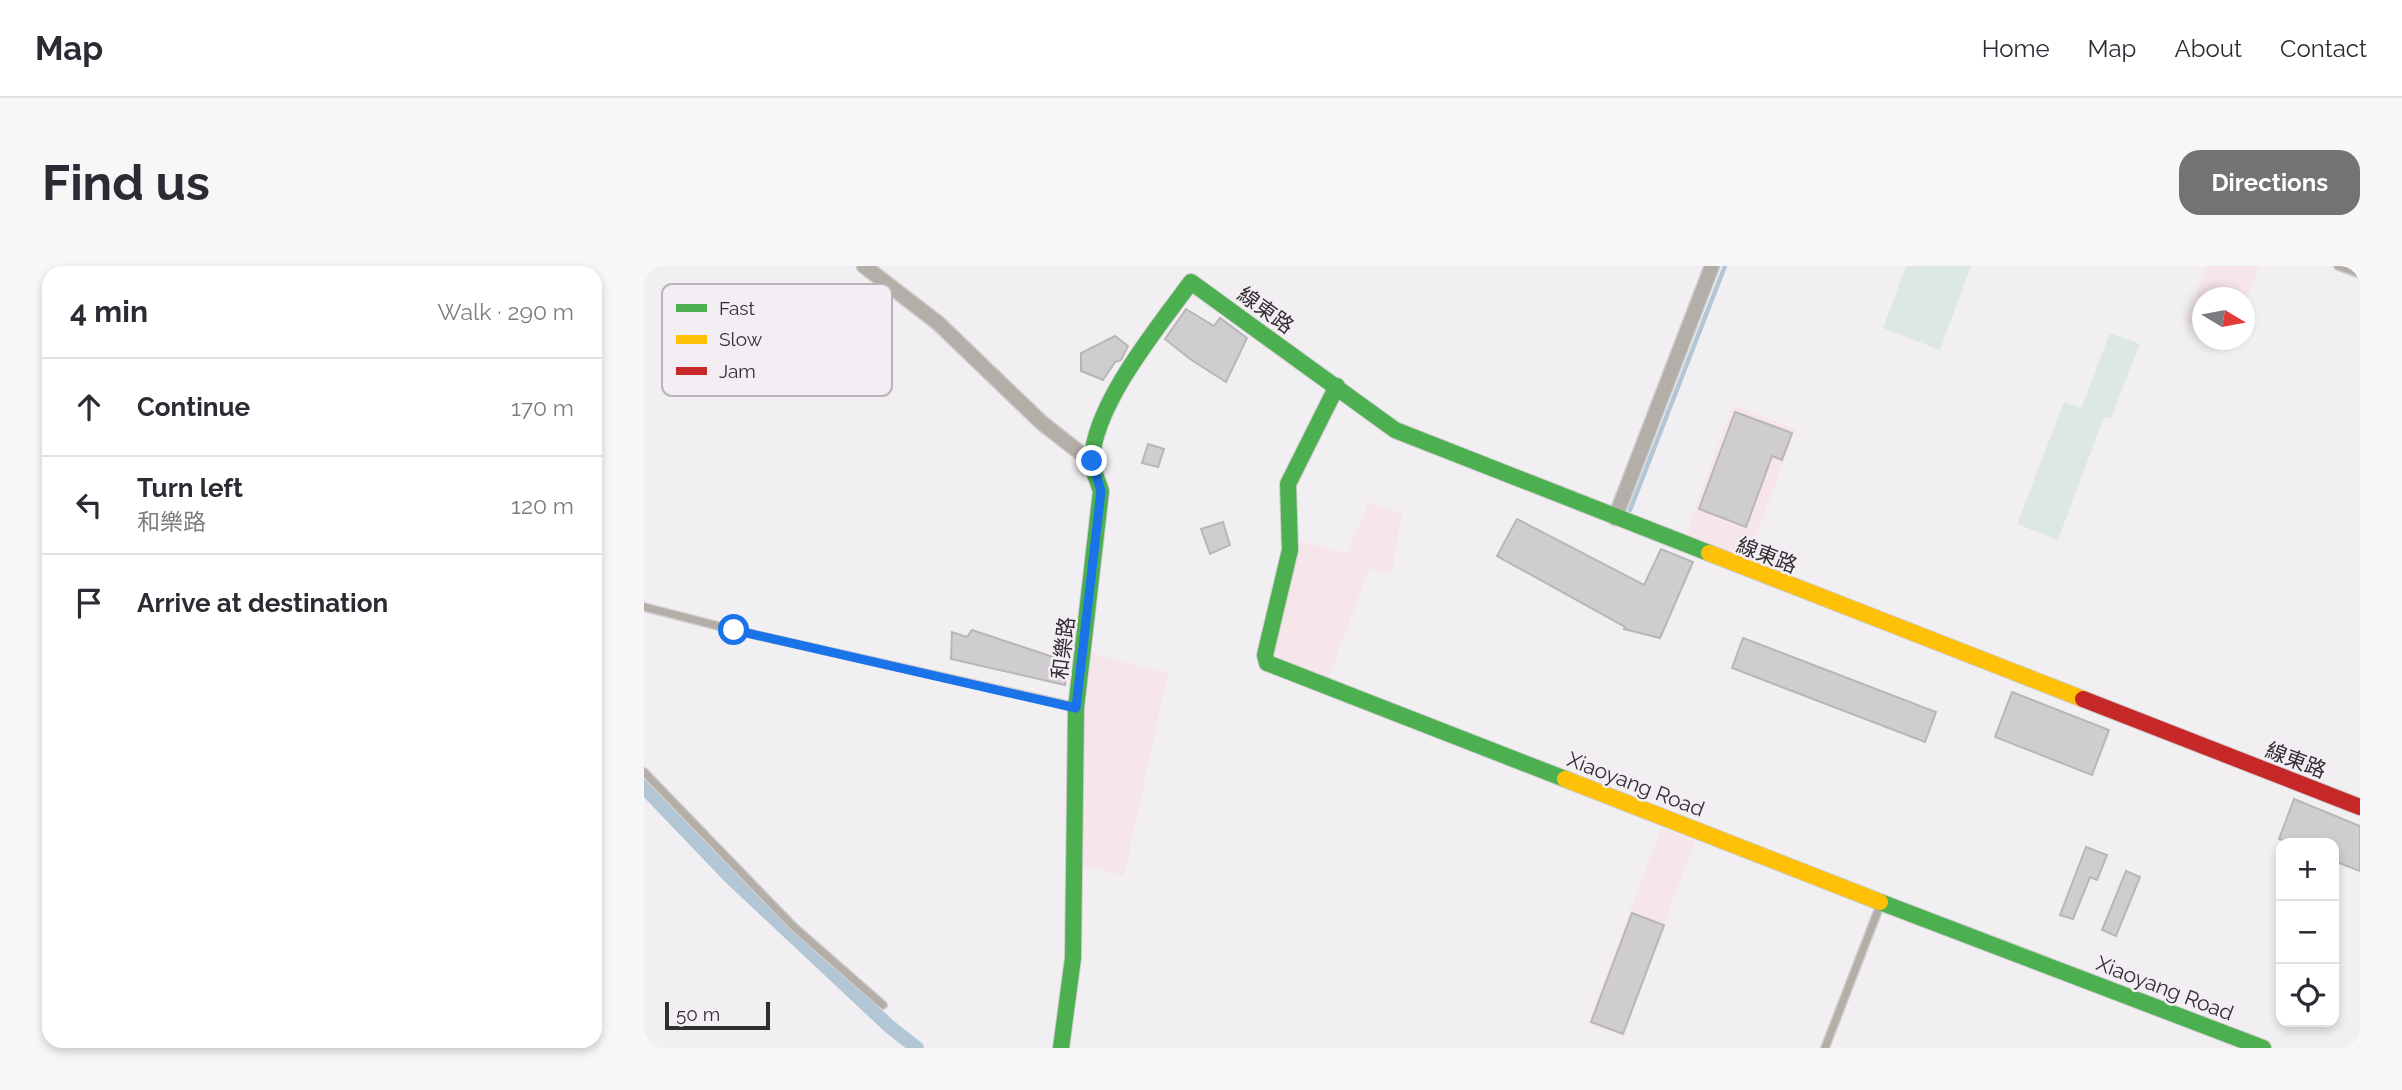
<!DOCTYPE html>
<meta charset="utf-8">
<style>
:root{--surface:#fff;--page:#f7f7f7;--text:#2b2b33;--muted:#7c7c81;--line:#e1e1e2;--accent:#747274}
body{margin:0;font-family:Raleway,"Noto Sans TC",sans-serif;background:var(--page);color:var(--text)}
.controls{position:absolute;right:21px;bottom:21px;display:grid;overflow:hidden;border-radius:14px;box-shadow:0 4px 10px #0003}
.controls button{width:63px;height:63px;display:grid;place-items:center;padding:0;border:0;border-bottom:2px solid var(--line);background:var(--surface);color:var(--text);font:35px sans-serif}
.compass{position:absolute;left:1548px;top:21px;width:63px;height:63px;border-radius:50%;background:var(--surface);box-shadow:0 4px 10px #0003;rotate:100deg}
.scale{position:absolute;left:21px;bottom:18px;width:105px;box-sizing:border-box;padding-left:7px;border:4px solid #302e30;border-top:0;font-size:19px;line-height:24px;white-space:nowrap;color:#302e30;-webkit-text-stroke:5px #f3eef3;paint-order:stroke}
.stop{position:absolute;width:21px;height:21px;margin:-16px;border:5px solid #1a73e8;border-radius:50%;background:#fff}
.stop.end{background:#1a73e8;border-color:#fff;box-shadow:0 2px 7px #0008}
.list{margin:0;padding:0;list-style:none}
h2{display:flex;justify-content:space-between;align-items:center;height:91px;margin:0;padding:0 28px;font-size:30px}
h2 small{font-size:23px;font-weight:400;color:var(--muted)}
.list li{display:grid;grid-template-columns:46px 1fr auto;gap:21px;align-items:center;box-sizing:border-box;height:98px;padding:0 28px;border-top:2px solid var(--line)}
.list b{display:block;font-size:26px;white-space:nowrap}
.list p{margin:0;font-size:23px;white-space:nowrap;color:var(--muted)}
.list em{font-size:23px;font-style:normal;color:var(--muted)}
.icon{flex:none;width:38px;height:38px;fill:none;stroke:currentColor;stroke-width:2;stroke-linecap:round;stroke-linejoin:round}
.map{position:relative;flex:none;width:1716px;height:782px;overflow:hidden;border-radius:21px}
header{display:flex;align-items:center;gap:42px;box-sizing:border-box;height:98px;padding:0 35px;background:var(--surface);border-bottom:2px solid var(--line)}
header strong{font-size:33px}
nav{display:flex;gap:38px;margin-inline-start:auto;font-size:24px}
.intro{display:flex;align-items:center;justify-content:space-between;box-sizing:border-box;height:168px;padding:0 42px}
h1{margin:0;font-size:49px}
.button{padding:18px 32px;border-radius:21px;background:var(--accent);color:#fff;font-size:24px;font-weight:700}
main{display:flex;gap:42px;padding:0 42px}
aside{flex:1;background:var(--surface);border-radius:21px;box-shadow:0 4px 10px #0003}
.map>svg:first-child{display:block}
</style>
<header>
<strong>Map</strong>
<nav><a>Home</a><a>Map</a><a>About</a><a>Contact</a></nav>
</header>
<div class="intro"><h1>Find us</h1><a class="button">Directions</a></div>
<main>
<aside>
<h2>4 min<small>Walk · 290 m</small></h2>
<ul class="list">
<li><svg class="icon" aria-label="ahead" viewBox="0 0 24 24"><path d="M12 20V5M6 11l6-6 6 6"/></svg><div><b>Continue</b></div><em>170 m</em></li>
<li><svg class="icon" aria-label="left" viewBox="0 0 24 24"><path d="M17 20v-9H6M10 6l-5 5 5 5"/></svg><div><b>Turn left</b><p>和樂路</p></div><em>120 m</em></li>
<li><svg class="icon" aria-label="arrive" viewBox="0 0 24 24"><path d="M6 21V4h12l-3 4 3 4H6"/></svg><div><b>Arrive at destination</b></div></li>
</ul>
</aside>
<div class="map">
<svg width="1716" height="782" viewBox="0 0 1716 782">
<rect width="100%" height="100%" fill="#f2eff2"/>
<path fill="#f6e6ea" d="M1563 0H1615L1601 38V32H1559L1558 63 1542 57Z
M1089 139 1152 163 1103 293 1041 270Z
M725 236 758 248 747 310 725 303 684 414 621 389 652 274 703 287Z
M437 384 524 407 480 610 430 598Z
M1017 562 1051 575 978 770 944 758Z"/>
<path fill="#dee8e3" d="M1262 0H1327L1296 84 1239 62Z
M1466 67 1496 78 1467 152 1460 151 1414 274 1373 258 1420 136 1437 142Z"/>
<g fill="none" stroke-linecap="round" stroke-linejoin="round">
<path stroke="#b2c6d6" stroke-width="4.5" d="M986 244 1081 0"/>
<path stroke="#b2c6d6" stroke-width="14" d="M0 521 86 611 246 761 273 782"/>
</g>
<path fill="#cfcdcf" stroke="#b8b6b8" stroke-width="2" d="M542 43 570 60 576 52 603 72 582 116 546 93 521 73Z
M471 70 484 80 477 94 471 96 459 114 437 105V87Z
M1091 146 1148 167 1138 194 1128 190 1102 261 1055 243Z
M504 178 520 183 514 201 498 197Z
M873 253 1000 319 1017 283 1049 296 1016 372 980 363 981 361 853 290Z
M579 256 586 279 566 288 557 263Z
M328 364 424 396 421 419 307 393 308 366 323 371Z
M1099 372 1292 446 1281 476 1088 402Z
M1368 426 1465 464 1448 509 1351 471Z
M1650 533 1716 560V605L1690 595V577H1646L1635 573Z
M1442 581 1463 589 1453 614 1446 611 1429 653 1416 649Z
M1482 605 1496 611 1472 670 1458 664Z
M988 647 1020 659 979 768 947 756Z"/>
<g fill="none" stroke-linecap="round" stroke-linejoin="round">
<defs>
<path id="lane" d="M1694 0 1716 8
M0 341 90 364 432 441
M0 506 150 661 239 739
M1181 782 1237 637"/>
<path id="street" d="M220 0 294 57 398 157 448 196
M971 252 1068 0"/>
<path id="fast" d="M547 16 751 164 1065 287
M693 120 644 218 646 284 621 389 623 397 921 513
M1236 636 1619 782
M417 782 429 692 432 442 457 225C454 215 448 204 448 194 450 138 515 60 547 16"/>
<path id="slow" d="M1065 287 1439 433
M921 513 1236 636"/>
<path id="jam" d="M1439 433 1716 541"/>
</defs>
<use href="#lane" stroke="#cecdce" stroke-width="10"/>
<use href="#street" stroke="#cecdce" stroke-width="17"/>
<use href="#fast" stroke="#cecdce" stroke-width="18"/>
<use href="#slow" stroke="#cecdce" stroke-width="18"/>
<use href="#jam" stroke="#cecdce" stroke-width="18"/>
<use href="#lane" stroke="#b3aea7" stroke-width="7"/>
<use href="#street" stroke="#b3aea7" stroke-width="14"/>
<use href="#fast" stroke="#4caf50" stroke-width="16"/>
<use href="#slow" stroke="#ffc107" stroke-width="16"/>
<use href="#jam" stroke="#c62828" stroke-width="16"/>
</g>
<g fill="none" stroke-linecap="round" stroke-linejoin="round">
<path stroke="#1a73e8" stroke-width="9" d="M90 364 432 442 457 225 448 195"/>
</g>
<g text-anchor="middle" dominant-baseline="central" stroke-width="5" stroke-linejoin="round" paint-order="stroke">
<g font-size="21" fill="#302e30" stroke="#f3eef3">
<text transform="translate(622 44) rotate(36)">線東路</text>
<text transform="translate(1123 289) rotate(21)">線東路</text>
<text transform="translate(419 382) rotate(-83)">和樂路</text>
<text transform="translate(1652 494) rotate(21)">線東路</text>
<text transform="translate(992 518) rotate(21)">Xiaoyang Road</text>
<text transform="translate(1521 722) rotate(21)">Xiaoyang Road</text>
</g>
</g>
<rect x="18" y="18" width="230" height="112" rx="10" fill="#f3eef3" stroke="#b8b4b8" stroke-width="2"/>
<rect x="32" y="38" width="31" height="8" fill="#4caf50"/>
<rect x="32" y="69" width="31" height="9" fill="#ffc107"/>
<rect x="32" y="101" width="31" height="8" fill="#c62828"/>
<g font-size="19" fill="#302e30">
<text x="75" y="49">Fast</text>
<text x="75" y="80">Slow</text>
<text x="75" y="112">Jam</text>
</g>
</svg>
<div class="controls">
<button>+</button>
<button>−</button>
<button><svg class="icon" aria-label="locate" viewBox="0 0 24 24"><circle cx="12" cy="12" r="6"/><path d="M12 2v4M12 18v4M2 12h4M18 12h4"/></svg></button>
</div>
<svg class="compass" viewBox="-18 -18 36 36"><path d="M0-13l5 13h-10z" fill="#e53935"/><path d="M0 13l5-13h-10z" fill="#7c7c81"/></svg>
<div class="scale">50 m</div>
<div class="stop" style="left:90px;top:364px"></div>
<div class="stop end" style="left:448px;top:195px"></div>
</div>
</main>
